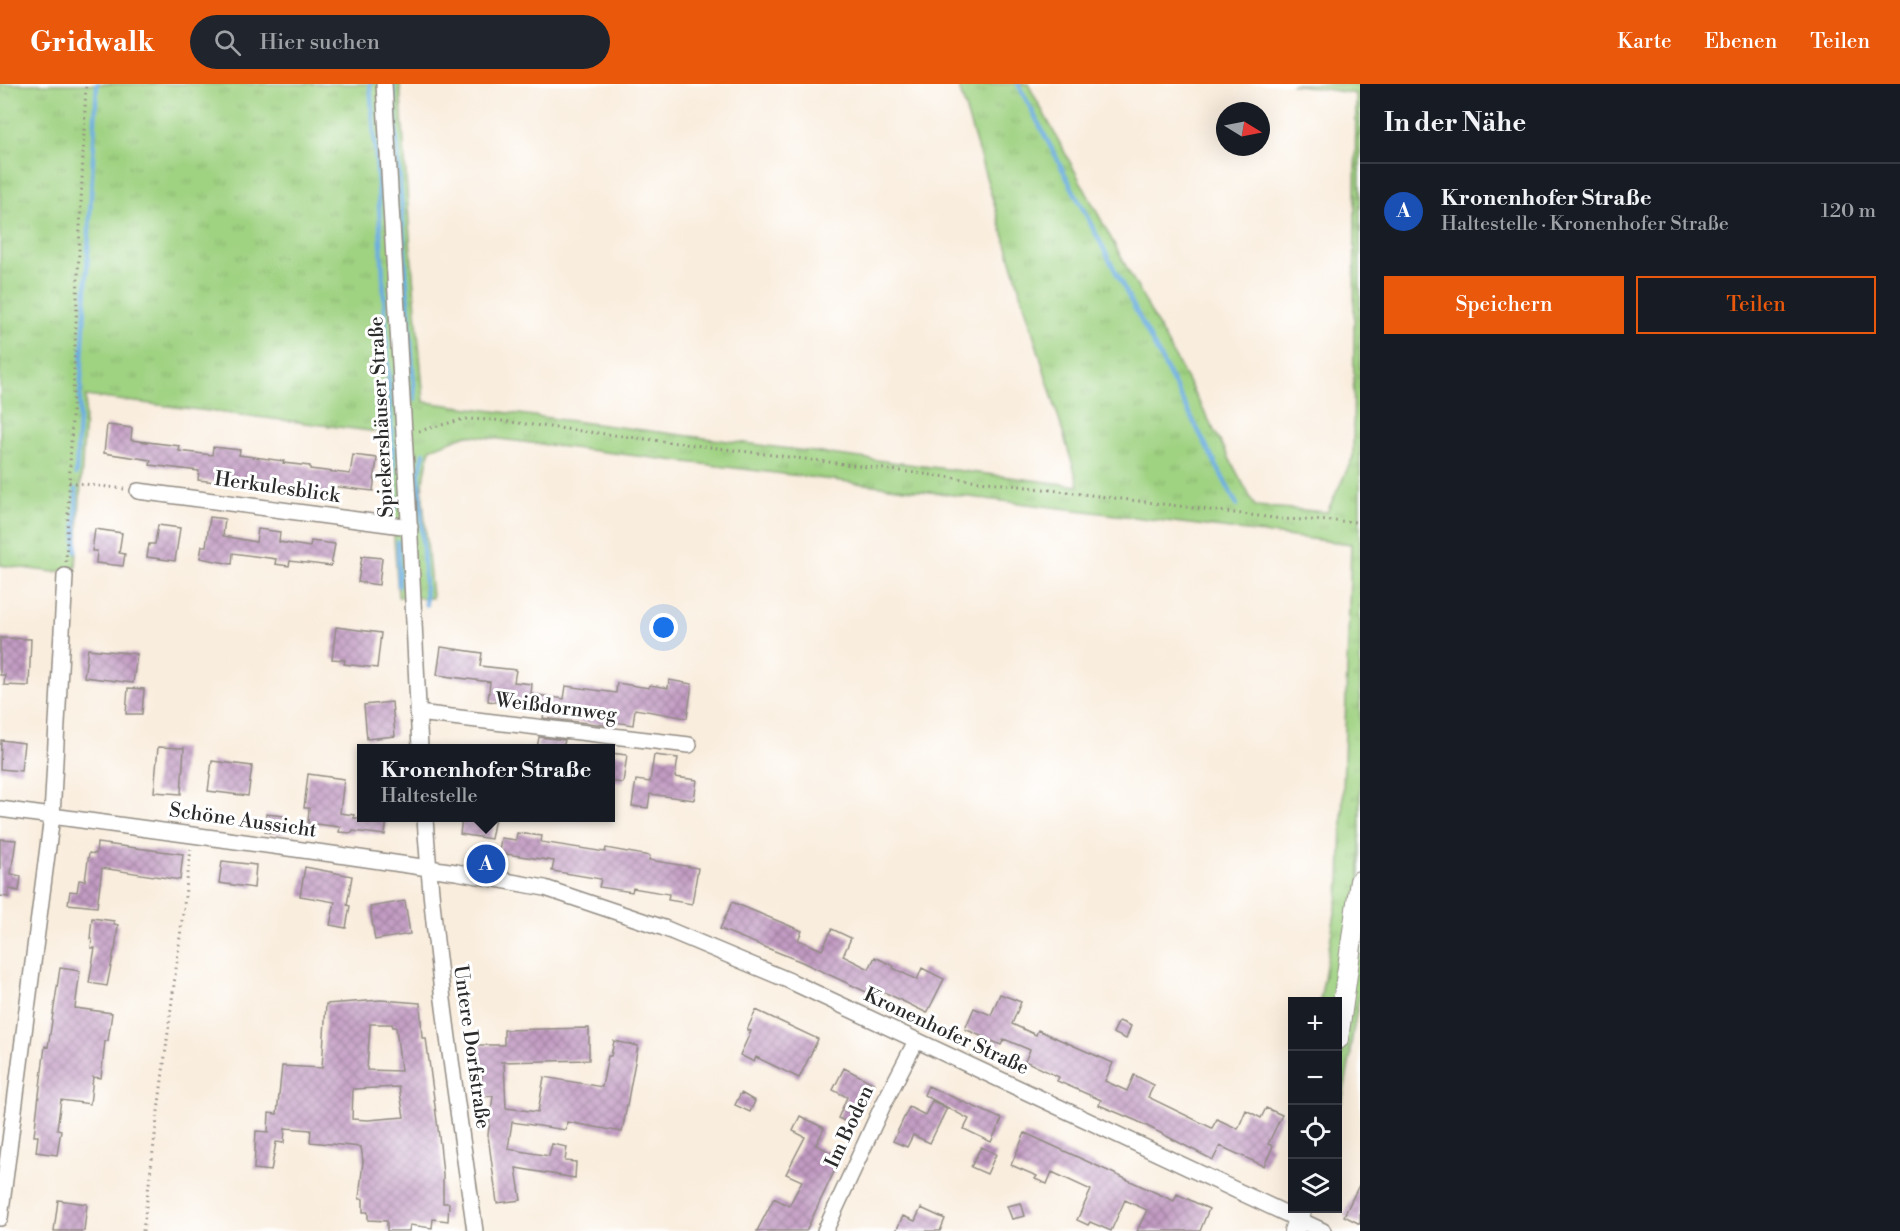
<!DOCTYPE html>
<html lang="de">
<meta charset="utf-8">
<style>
:root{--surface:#171b24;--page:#20242c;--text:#f1f3f6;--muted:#9ea1a6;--line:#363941;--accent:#ea580c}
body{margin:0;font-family:"Libre Bodoni",serif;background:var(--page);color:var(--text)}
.controls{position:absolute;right:18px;bottom:18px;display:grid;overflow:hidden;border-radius:0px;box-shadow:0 6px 24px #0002}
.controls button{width:54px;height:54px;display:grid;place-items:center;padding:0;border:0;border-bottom:2px solid var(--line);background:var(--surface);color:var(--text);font:30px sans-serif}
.compass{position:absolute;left:1216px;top:18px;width:54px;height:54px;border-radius:50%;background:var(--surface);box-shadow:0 6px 24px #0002;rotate:100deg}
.you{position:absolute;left:664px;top:544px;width:21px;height:21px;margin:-15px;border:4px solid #fff;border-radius:50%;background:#1a73e8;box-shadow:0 0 0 9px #1a73e833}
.badge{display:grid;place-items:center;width:39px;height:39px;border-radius:50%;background:var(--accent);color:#fff;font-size:20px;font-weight:700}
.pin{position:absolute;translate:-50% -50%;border:3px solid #fff;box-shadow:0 2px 6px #0006}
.popup{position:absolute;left:357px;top:660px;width:258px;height:78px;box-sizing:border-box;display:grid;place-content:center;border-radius:0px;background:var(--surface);filter:drop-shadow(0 2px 4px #0005);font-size:20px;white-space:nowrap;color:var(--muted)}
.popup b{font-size:22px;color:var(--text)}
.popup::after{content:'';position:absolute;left:50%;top:100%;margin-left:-12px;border:12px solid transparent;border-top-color:var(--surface)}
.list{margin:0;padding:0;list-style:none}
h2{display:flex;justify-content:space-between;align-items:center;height:78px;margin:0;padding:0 24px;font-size:26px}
h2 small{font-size:20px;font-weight:400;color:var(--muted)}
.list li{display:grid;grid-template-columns:39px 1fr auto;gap:18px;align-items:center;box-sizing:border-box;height:96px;padding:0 24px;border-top:2px solid var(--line)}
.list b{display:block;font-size:22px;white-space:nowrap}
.list p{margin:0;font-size:20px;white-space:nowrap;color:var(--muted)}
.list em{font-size:20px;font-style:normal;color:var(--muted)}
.actions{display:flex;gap:12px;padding:18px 24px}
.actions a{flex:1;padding:14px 0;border:2px solid var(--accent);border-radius:0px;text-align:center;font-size:21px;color:var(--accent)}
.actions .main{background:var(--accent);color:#fff}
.icon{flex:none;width:33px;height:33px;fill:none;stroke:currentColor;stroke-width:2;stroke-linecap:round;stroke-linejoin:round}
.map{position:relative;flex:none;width:1360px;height:1147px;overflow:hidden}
header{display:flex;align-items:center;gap:36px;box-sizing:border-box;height:84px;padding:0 30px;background:var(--accent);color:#fff}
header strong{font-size:28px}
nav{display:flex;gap:33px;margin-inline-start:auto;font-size:21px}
.search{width:420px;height:54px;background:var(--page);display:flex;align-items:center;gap:15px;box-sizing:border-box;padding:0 21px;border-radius:33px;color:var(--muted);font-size:22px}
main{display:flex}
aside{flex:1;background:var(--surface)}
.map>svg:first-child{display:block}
</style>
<header>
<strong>Gridwalk</strong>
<div class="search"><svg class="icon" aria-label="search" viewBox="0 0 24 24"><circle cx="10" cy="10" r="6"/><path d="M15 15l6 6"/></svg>Hier suchen</div>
<nav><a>Karte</a><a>Ebenen</a><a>Teilen</a></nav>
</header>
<main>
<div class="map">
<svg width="1360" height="1147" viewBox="0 0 1360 1147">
<defs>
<pattern id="grass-tufts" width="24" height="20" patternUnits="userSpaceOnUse" patternTransform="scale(1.5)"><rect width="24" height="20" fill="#9fd281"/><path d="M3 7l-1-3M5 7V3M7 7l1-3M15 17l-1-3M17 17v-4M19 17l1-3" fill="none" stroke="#89b470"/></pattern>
<pattern id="building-cross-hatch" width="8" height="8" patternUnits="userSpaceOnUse" patternTransform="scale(1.5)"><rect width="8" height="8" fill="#c29bc3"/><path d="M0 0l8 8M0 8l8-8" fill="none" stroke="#9e7f9f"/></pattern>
</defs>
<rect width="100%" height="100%" fill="#fff"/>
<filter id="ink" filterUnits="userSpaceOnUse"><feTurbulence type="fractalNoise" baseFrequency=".0167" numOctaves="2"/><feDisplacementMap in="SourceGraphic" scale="12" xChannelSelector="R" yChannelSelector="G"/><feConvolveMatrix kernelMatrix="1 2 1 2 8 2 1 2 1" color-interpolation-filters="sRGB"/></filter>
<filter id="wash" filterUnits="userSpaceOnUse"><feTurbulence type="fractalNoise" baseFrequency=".008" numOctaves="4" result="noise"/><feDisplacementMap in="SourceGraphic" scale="24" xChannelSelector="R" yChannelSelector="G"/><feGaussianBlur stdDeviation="1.35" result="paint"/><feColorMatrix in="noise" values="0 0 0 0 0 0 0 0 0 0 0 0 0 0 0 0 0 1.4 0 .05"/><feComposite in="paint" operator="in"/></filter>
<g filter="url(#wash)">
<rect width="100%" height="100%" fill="#f9eddd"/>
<path fill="url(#grass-tufts)" stroke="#657e56" stroke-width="1.5" d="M0 0H400L411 169 424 318 1079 402 958 0H1028L1255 422 1327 428 1353 373 1356 10 1291 0H1360V908L1350 966 1351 970 1342 1018 1338 1016V918L1320 917 1340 800 1351 460 467 351 430 365 422 405 432 514 398 513 387 349 86 312 76 484 54 488 0 481Z"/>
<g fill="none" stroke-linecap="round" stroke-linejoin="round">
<path stroke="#6caee0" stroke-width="4.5" d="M370 0 377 87 396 423
M393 0 415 315
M1018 0 1237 421
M424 369 419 389 426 521
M76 390 97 0
M398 458 399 502
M76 467V405"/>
</g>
<g id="blocks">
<path fill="url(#building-cross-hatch)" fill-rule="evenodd" d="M107 341 132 344 131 356 180 362 179 367 212 371 213 363 240 366 239 371 284 377 283 379 310 382V385L350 390 353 371 377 374 373 407 330 402 329 411 299 407V403L236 394 235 400 198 396 199 387 150 381 151 376 104 369Z
M210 433 225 435 223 452 256 458 258 445 280 448 279 458 310 463 311 457 335 460 331 482 290 477 289 482 275 480 276 475 233 469 232 480 200 474 202 462H206Z
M158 441 180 444 175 477 147 473 149 460H155Z
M95 445 122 449 119 469 125 470 123 482 96 479 97 467H92Z
M362 472 382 474 379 501 358 498Z
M336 543 381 549 377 584 344 580 345 576 332 575Z
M0 554 31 555 29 602 4 601 5 591H0Z
M441 563 482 569 480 582 516 586 514 598 532 600 531 610 564 615 566 602 616 609 617 599 649 604 650 601 668 604 669 596 692 600 687 634 635 625 633 641 615 638 614 642 543 634 545 624 488 617 490 598 437 591Z
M88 565 137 570 133 599 84 593Z
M128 604 144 605 142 630H126Z
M392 618 395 652 367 655 364 621Z
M539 653 565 656 563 664H537Z
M1 656 24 659 21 687 0 685Z
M158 663 184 664 181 710 154 708Z
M610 669 627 671 623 699 610 697Z
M654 671 678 674 675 693 697 696 694 716 650 710 648 724 632 722 636 696 650 698Z
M212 677 252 682 248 712 208 707Z
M308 690 344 695 340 729 354 731V734H387L385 751 353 747 352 749 339 748 340 743 308 739 309 724H304Z
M266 730 284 732 283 750 265 748Z
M462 734H495L491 755 460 750Z
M517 749 542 752 541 758 605 768 606 764 650 772 649 776 698 784 692 820 668 816 669 810 633 804 632 808 599 803 601 795 552 787 554 777 499 769 501 754 516 756Z
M0 755 16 756 11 790 21 792 19 807 9 805 8 813 0 812Z
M97 759 183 770 180 796 102 784 97 823 68 820 70 807 77 808 79 796 85 797 89 769 96 770Z
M222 777 256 781 254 804 219 799Z
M305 783 352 792 347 821 350 822 346 844 330 841 335 818 300 812Z
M405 817 410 850 375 856 370 823Z
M732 818 802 847 798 856 822 866 832 845 851 854 843 872 869 885 875 873 894 882 893 884 917 896 922 884 944 895 927 929 882 907 879 914 802 878 720 845Z
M92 834 114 837V840L118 841 115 867H114L107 902 89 899 95 864H91L92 855H90Z
M60 884 80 887 75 924 112 929 108 957H105L101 994 93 993 90 1020 61 1016 57 1045 61 1046 57 1071 36 1068 38 1052H34L45 962 48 963Z
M1000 910 1021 918 1012 940 1036 951 1038 946 1113 979 1105 997 1127 1007 1134 991 1154 1001 1148 1013 1212 1044 1217 1035 1238 1045 1246 1026 1261 1034 1266 1024 1282 1031 1268 1060 1273 1062 1264 1082 1220 1062 1213 1076 1137 1037 1099 1021 1101 1016 1057 997 1059 993 1025 977 1030 966 1004 955 1001 961 965 945 974 924 991 931Z
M381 916 420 919 422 954H426L440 1060 443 1090V1119H449L448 1137 433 1135 432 1144 410 1141 409 1147H387V1137L368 1136V1128H363V1115H359L363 1077 361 1063 310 1058 311 1046 285 1044 284 1059 276 1058 271 1087 254 1085 256 1047 268 1048 269 1029 277 1030 282 982 322 984 326 920ZM370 940H392L393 943H396L401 987 367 986ZM399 1003 404 1033 368 1036 352 1035 353 1005Z
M756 926 818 955 799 994 756 973 754 978 740 971 751 947 747 946Z
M1119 937 1131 942 1126 955 1113 949Z
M589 944V976L500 978H504L506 1024 538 1028 544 993 602 1003 608 972H611L614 957 638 962 622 1048 567 1038 566 1046 512 1038 508 1065 549 1072 552 1060 567 1063 565 1077 576 1078 575 1094 516 1084 521 1116 497 1119 488 1051 493 1012 482 1013V984H475V961H504V946Z
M844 984 875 1000 854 1041 838 1034 847 1013 833 1006Z
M928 1002 1002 1035 991 1058 964 1045 969 1035 924 1011Z
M741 1009 755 1017 750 1028 735 1021Z
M932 1017 947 1024 930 1059 913 1051 907 1063 893 1057 909 1023 925 1031Z
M800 1032 824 1044 816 1061 841 1073 806 1147H757L774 1114 789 1122 802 1097 786 1090 805 1053 793 1047Z
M1025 1049 1174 1117 1177 1110 1209 1125 1200 1147H1137L1147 1126 1125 1116 1111 1147 1090 1138 1088 1141 1077 1136 1091 1106 1052 1088 1047 1100 1035 1095 1037 1092 1011 1081Z
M981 1063 996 1070 987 1090 971 1083Z
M1360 1099V1140L1344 1132Z
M58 1116 87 1120 84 1147H54Z
M1021 1119 1025 1132 1012 1135 1007 1122Z
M921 1124 945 1135 940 1147H896L903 1132 915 1137Z"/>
</g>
</g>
<g filter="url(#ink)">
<use href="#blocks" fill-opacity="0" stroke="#928c84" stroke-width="1.5"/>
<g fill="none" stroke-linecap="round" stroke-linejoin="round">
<defs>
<path id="minor" d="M384 0 410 454 420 664
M138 407 410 443
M418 629 689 661
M0 725 332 770 456 788 545 804 664 844 790 897 1323 1147
M425 734C434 872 456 1010 475 1147
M0 1134 52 732 65 492
M825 1147 882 1023 916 957"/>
<path id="tertiary" d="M1338 955 1360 797
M1294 1147 1302 1124"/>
</defs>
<use href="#minor" stroke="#928c84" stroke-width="18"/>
<use href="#tertiary" stroke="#928c84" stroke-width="22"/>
<path stroke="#928c84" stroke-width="3" stroke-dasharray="1.5 4.5" stroke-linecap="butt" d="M419 347 464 335 494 336 1282 435 1360 438
M69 398 124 405
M66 478 86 0
M143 1147 191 765"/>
<use href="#minor" stroke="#fff" stroke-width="15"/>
<use href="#tertiary" stroke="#fff" stroke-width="20"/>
</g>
</g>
<g text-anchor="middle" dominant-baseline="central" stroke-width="6" stroke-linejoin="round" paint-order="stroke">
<g font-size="20" fill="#2b2b2b" stroke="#fff">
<text transform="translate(382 333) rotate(-93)">Spiekershäuser Straße</text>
<text transform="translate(277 404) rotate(8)">Herkulesblick</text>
<text transform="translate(556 624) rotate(7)">Weißdornweg</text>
<text transform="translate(243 737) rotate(8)">Schöne Aussicht</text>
<text transform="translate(946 948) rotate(25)">Kronenhofer Straße</text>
<text transform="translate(471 963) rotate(82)">Untere Dorfstraße</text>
<text transform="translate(850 1043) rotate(-65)">Im Boden</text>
</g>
</g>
</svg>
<div class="controls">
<button>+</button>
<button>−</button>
<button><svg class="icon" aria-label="locate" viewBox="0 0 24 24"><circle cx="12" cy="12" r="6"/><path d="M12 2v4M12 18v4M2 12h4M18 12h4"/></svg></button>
<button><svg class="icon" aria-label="layers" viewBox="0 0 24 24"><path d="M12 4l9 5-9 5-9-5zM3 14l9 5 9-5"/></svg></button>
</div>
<svg class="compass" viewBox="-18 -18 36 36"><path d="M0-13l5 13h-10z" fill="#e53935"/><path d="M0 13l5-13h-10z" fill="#9ea1a6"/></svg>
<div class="you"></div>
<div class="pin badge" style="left:486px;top:780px;background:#1a4fb4">A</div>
<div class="popup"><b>Kronenhofer Straße</b>Haltestelle</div>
</div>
<aside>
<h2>In der Nähe<small></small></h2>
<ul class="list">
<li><span class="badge" style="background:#1a4fb4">A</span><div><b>Kronenhofer Straße</b><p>Haltestelle · Kronenhofer Straße</p></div><em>120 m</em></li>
</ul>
<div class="actions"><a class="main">Speichern</a><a>Teilen</a></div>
</aside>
</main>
